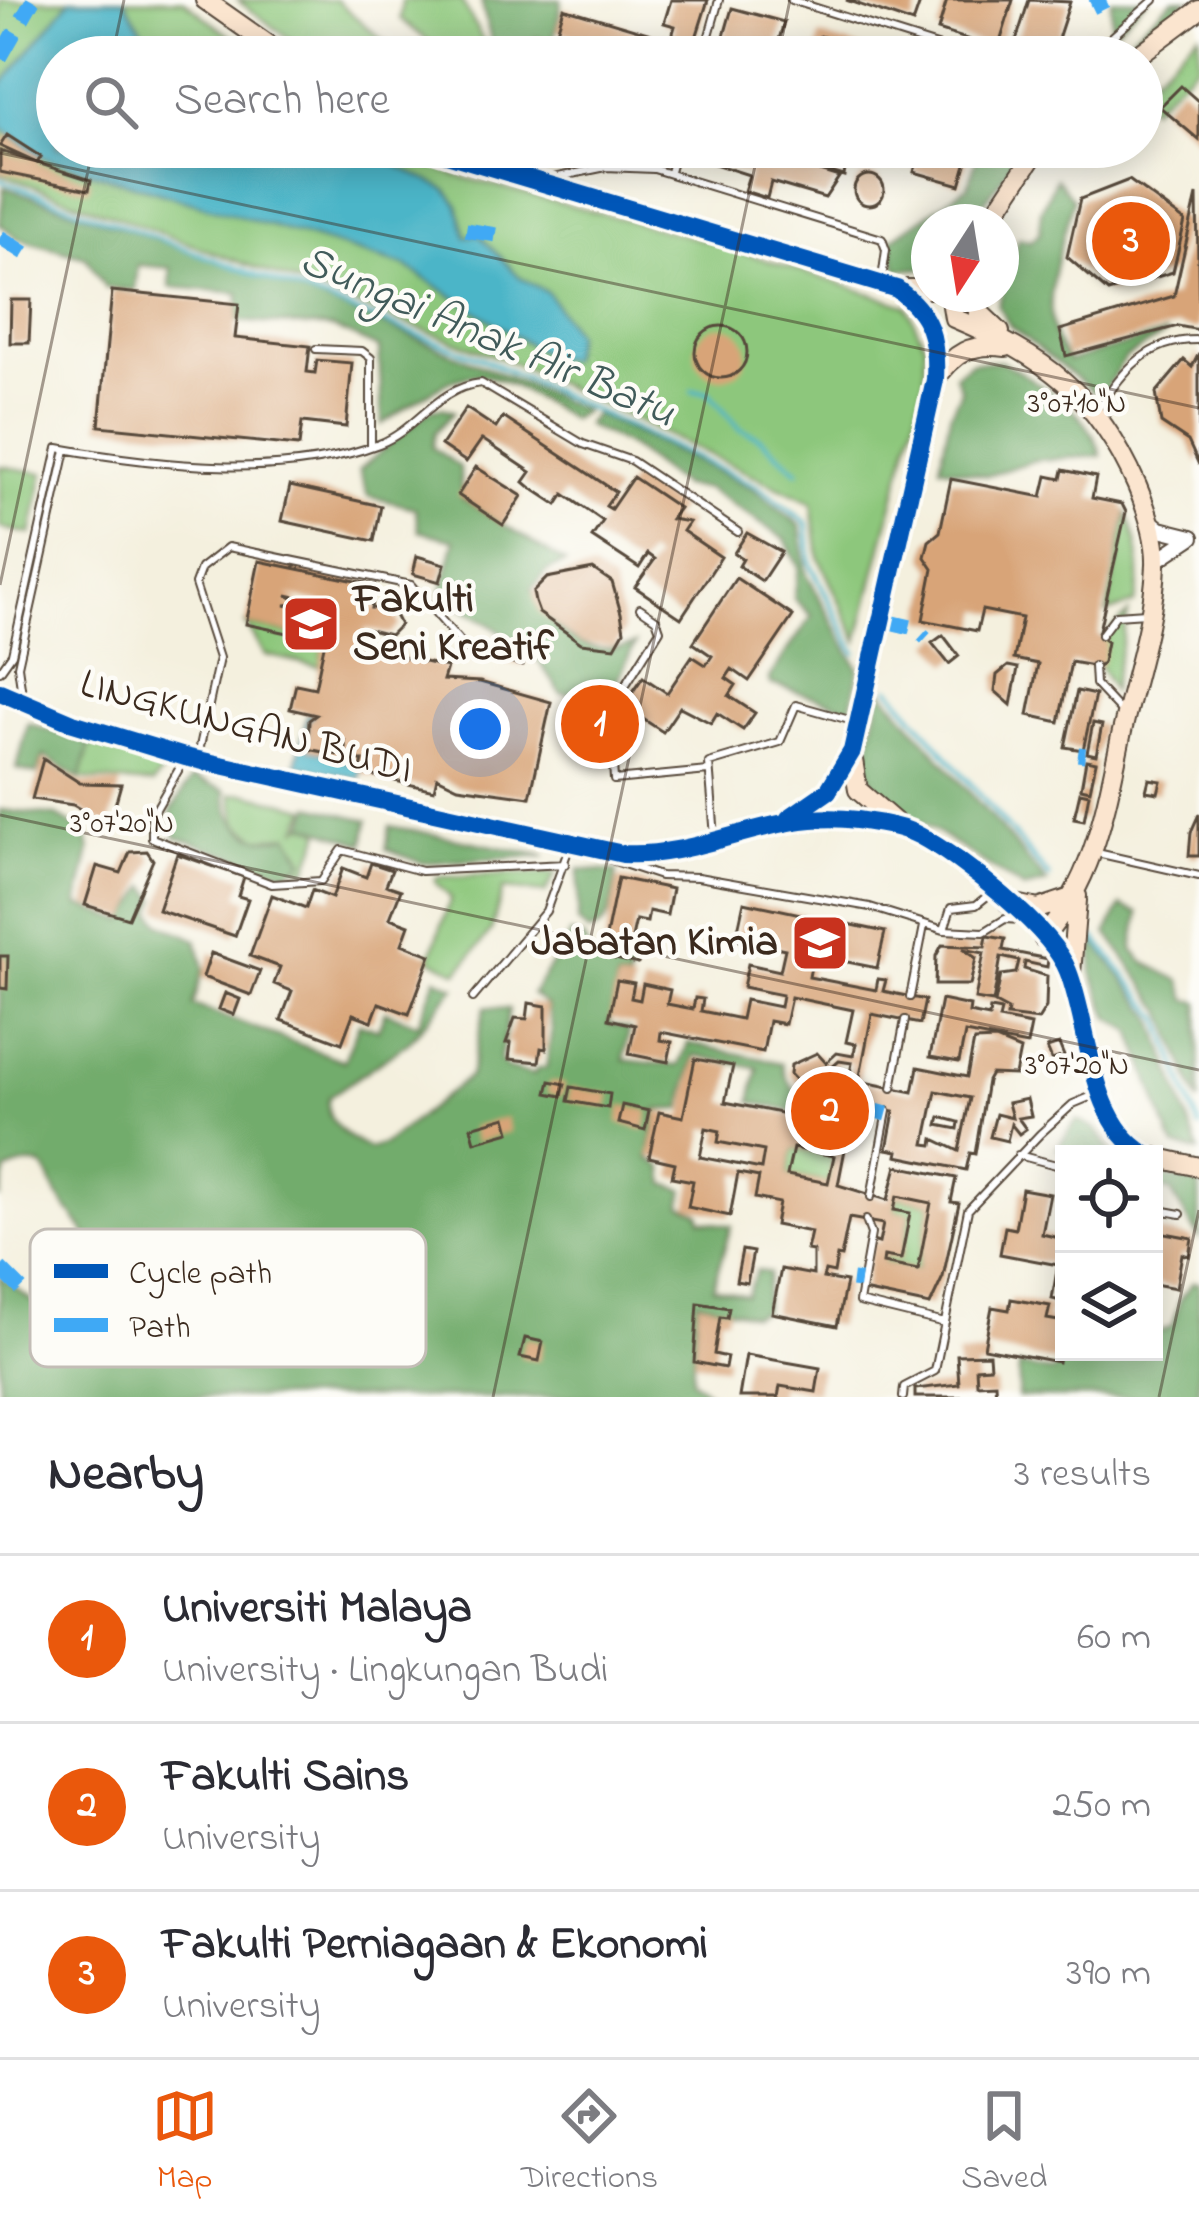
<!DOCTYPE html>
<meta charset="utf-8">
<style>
:root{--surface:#fff;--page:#f2f2f3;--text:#2b2b33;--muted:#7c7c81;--line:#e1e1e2;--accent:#ea580c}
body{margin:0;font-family:"Indie Flower",sans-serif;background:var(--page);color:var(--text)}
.controls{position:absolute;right:36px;bottom:36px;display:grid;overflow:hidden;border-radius:0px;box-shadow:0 6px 30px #0003}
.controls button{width:108px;height:108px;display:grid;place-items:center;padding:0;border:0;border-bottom:3px solid var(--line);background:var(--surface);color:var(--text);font:60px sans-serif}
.compass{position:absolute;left:911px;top:204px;width:108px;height:108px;border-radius:50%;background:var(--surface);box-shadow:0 6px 30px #0003;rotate:192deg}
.you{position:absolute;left:480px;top:729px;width:42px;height:42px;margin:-30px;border:9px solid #fff;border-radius:50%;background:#1a73e8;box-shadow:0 0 0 18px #1a73e833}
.badge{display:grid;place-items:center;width:78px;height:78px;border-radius:50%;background:var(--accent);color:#fff;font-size:39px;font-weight:700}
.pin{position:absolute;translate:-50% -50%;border:6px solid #fff;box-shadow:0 3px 12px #0006}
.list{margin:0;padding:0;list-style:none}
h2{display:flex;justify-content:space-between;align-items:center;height:156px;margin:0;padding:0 48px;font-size:51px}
h2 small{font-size:39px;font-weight:400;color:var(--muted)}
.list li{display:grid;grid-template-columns:78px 1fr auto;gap:36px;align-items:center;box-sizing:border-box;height:168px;padding:0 48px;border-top:3px solid var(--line)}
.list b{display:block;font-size:45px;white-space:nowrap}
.list p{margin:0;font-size:39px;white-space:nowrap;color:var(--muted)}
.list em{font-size:39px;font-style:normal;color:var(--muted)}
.icon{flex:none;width:66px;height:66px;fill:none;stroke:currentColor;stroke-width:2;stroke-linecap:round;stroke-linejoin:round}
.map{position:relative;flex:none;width:1199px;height:1397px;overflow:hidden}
.search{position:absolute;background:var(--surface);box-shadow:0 6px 30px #0003;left:36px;right:36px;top:36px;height:132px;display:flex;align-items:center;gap:30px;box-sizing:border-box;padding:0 42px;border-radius:66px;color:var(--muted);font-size:45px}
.sheet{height:660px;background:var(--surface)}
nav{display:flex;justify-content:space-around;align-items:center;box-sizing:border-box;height:168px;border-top:3px solid var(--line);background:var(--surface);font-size:33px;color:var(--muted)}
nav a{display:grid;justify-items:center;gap:6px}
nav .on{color:var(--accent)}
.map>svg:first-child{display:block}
</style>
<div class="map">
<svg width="1199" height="1397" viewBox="0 0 1199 1397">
<rect width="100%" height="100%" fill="#fdfcf7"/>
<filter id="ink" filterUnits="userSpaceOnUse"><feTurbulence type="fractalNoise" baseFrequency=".00833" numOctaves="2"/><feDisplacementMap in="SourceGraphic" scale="24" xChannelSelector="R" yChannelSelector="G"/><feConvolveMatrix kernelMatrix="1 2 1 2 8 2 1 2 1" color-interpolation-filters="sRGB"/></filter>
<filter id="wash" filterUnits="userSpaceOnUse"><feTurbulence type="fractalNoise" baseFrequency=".004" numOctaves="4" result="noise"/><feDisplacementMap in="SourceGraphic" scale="48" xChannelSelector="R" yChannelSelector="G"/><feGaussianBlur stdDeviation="2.7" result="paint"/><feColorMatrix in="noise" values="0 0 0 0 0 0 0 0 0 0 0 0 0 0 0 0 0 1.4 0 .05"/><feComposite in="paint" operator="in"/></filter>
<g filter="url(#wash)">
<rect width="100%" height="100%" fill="#f4f0de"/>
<path fill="#8dc77c" stroke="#64784d" stroke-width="3" d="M0 0H183L257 57H57V147H389L454 175 707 241 906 305 925 344V378L858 641 819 558 812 503 511 362 0 174Z
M237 0H336L402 57H314Z
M402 0H461L492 57H449L400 19Z
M1199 33V63L1151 107 1142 100V87Z
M0 466 44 473 31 534 0 528Z
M1127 514C1140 543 1143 572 1135 603L1107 613Z
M1128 614 1112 690 1100 667 1101 640Z
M246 624 325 641 320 667 265 655Z
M90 744 166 766 153 784 80 779Z
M243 793 307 808 298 828 304 824 322 830 307 870 294 867 304 860 289 835 260 839 238 824 231 794Z
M556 873 545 893 503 889 491 931 458 972 430 959 451 898 435 882 437 877Z
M793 1148 834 1156 828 1183 787 1175Z
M897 1196 931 1203 918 1270 883 1263 884 1256 901 1258 910 1214 894 1210Z"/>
<path fill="#72ac6c" stroke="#566b45" stroke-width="3" d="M481 0H562L553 42 535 38 529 57H495Z
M1111 0H1147L1112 32Z
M1173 0H1188L1122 57H1107Z
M980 147H1023L971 222H929V268L897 270 891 240 968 186Z
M1056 178 1073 199C1062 246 1031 320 1069 361L1167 333 1125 358 1100 397 1010 326 998 306 1018 238 1031 241 1040 232 1041 211Z
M4 187C200 252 396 324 584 411L571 419C471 360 479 359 382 424L379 348 333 328 238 321 239 293 170 287 171 268 138 265 135 290 105 288 86 257 17 238 0 224Z
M1001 361C1038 384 1091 409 1101 456L1035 460 987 476 940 466 950 415 961 390 955 375 971 362Z
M442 408 454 412 435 432 432 447 460 467 461 498 565 563 546 572 532 589C549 630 587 662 635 644L616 683 601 697 561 693 530 649 441 595 455 540 419 531 415 508 368 496 359 470 430 410Z
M594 414 754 489 801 526 806 573 859 669 851 708 771 684 769 678 812 616 794 598 799 567 785 539 707 489 682 486 630 447 586 425Z
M882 690 1047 883 1024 889 879 795C858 762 874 726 882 690Z
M28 723 90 744 80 779 44 756 36 774 17 769Z
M192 778 225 790C228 826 252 848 289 835L304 861 286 873 176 837 171 811Z
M311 806 368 820 364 844 304 824Z
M0 810 57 816 86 833 90 850 78 905 125 921 147 886 157 899 152 911 160 923 197 940 204 968 193 1005 344 1061 359 1023 378 1030 385 1011 418 1024 436 978 455 987 410 1041 329 1097C322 1122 349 1139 369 1149L385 1144 470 1076 485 1007 509 1009 500 1060 507 1068 534 1075 537 1069 546 1068 552 1028 547 1006 532 994 571 934 583 938 593 959 631 966 628 981 617 980 609 1024 629 1029 624 1060 679 1066 688 1043 782 1063C784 1084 803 1094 809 1115L751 1102 758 1068 694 1055 682 1109 657 1110 649 1159 663 1167 666 1184 684 1190 682 1205 699 1213 701 1220 731 1226 713 1287 746 1295 757 1270 769 1273 763 1311 753 1315 697 1301 692 1379 713 1397H0V1276L36 1304 92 1315C131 1277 79 1227 56 1193 51 1185 50 1173 43 1168 32 1159 18 1167 7 1171L0 1199Z
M390 826 546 856 422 863 386 849Z
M579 869 617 872C612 894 614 928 588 932L578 922Z
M1121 906 1139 913 1133 950 1144 962 1181 981 1187 1000 1199 1002V1103L1163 1011 1107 933Z
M1094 941 1153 1017 1199 1152 1175 1147 1170 1138 1132 1031 1110 1018 1092 973Z
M1077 1120 1097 1130 1112 1154H1068L1057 1148Z
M1154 1174 1199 1185V1238L1170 1191 1154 1188Z
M1193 1282 1199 1283V1397H1018L1019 1366 1052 1372 1073 1352H1154V1334L1172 1326 1180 1299Z"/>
<path fill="#4bb5c8" stroke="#437073" stroke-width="3" d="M70 0H124L157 54 178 49 191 57H57V147H359L447 190 458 205 466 237 478 234 520 277 548 293 575 334 568 360 550 358 405 266 44 158 0 127V87Z
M308 713 316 715 307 731 312 733 309 749 338 755 345 745 346 762 363 761 359 779 296 765Z"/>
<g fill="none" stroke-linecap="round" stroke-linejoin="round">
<path stroke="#4bb5c8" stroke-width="4.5" d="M0 180 481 358 757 486 807 523 810 563 856 653
M692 391 708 392 740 429 759 437 798 471
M890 688 1049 877
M1095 938 1160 1018 1199 1127"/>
</g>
<g id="blocks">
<path fill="#d8a478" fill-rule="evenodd" d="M671 0H708L690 57H643L557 31 564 8 671 40 675 26 664 23Z
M846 0H921L913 23Z
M947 0H1013L998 49 938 30Z
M1029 0 1070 2 1052 57 1013 50Z
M732 8 784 22 774 57H718Z
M820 36 889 56V57H814Z
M539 46 569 56V57H535Z
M1181 86 1199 102V140L1160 107Z
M7 135 41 157 37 163 0 146Z
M688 147H741L839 177 825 198 771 182 767 198 744 191 749 175 708 162 707 148Z
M825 147H908L903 166 848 150 844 176 827 171 833 151Z
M922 147H971L960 185 914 172Z
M0 151 91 180 89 190 0 172Z
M854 190a15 15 0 1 1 30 0a15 15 0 1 1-30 0Z
M1129 180 1185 221 1173 272 1108 292 1067 257 1080 199Z
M1197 195 1199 330 1178 326 1066 356 1060 330 1174 296Z
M112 291 239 304 235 338 310 346 307 372 315 373 317 360 352 363 346 427 302 422 299 446 99 426Z
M11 300H31L29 343H10Z
M695 352a26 26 0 1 1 52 0a26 26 0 1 1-52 0Z
M1199 353V465L1188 441 1161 423 1156 393 1184 360 1192 367Z
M466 408 496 428 503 417 616 492 606 506 611 509 633 477 679 508 671 519 689 522 683 531 721 557 681 618 635 587 655 559 648 554 639 568 592 537 603 521 564 494 557 505 530 487 524 482 531 472 482 439 466 462 441 445Z
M476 467 522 496 503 525 458 495Z
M1063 470 1096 477 1092 498 1122 504 1126 512 1098 635 1107 642 1103 662 1099 667 1071 662 1059 722 1028 715 1038 664 1014 659 1022 618 982 610 977 631 923 620 933 569 925 557 929 541 940 532 951 479 1042 497 1047 476 1061 479Z
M290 486 381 506 374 541 282 521Z
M747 533 781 552 762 581 739 566 743 559 734 553Z
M417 556 445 564 440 582 413 574Z
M259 561 375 585 371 608 392 609 400 625 390 635 366 629 362 648 447 667 443 680 480 682 551 702 530 797 458 787 437 777 434 790 360 773 363 761H346L345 744 339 755 308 749 309 720 316 715 290 709 296 684 315 688 325 641 246 624ZM287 595 337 606 335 616 285 605 302 603Z
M593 569 612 582 621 613 624 631 615 647 581 643 539 613 535 602 533 592 547 578Z
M736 578 793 616 749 681 732 669 726 678 736 685 729 696 755 713 743 730 717 713 711 723 680 707 663 732 623 706 643 677 667 693 692 656 706 665 712 656 693 643Z
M943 635 959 656 949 664 932 643Z
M508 648 526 652 523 666 505 662Z
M1008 666 1018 668 1011 705 995 691 997 675Z
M1077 691 1095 695 1083 750 1065 747Z
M1093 723 1102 725 1096 755 1087 753Z
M43 759 80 783 121 784 109 826 73 805 32 799Z
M1086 760 1096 762 1090 790 1081 788Z
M1149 779 1161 781 1158 793 1146 791Z
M1080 792 1089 794 1084 820 1074 818Z
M1199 814V856H1189L1191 832Z
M147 851 153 860 128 918 85 905 97 866 121 873 130 852Z
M177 854 244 877 238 896 248 899 235 936 158 910Z
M371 863 392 870 386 885 401 890 390 918 409 925 402 944 431 955 409 1014 379 1003 372 1021 353 1014 342 1043 281 1020 292 991 274 984 280 967 250 956 272 895 306 908 312 890 332 898 343 868 366 877Z
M618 878 672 889 667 915 649 911 647 922 636 920 629 951 640 954 638 964 602 956Z
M744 902 885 932 877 968 813 955 809 977 876 990 878 979 886 980 883 991 925 1000 920 1024 872 1014 859 1081 913 1092 918 1067 967 1077 974 1041 996 1040 1020 1050 1015 1075 991 1074 987 1081 975 1154 970 1153 966 1170 897 1156 898 1151 887 1149 894 1112 854 1104 838 1185 888 1200 897 1166 956 1178 951 1202 959 1203 943 1277 930 1305 863 1291 872 1241 879 1243 883 1224 849 1218 841 1257 837 1256 834 1273 825 1271 823 1278 846 1282 837 1326 772 1313 781 1269 813 1275V1251L807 1250 811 1232 775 1225 779 1203 755 1198 759 1177 738 1173 730 1216 688 1207 693 1181 672 1177 675 1163 649 1157 659 1112 683 1117 695 1059 733 1066 725 1102 840 1125 843 1106 827 1103 820 1090 809 1095 790 1074 791 1065 817 1053 826 1063 837 1053 853 1056 856 1044 846 1042 853 1010 791 997 785 1024 769 1021 763 1052 661 1032 660 1040 672 1042 668 1062 629 1054 635 1025 609 1019 617 980 634 983 631 998 640 1000 643 984 670 990 667 1004 693 1009 695 998 703 999 701 1011 741 1019 745 1000 780 1007 782 995 743 987 748 964 780 971 785 949 736 939ZM839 1061 852 1063 845 1099 832 1097 827 1086 835 1083 831 1068ZM936 1091 970 1098 959 1151 934 1139 933 1145 925 1144ZM706 1128 720 1131 718 1142 764 1151 761 1169 700 1157ZM793 1148 834 1156 828 1183 787 1175ZM897 1196 931 1203 918 1270 883 1263 884 1256 901 1259 910 1213 894 1210Z
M987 936 1005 939 1003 950 1048 959 1047 967 1025 962 1024 969 1047 976 1046 1007 1038 1020 1007 1016 1008 1010 995 1003 1001 975 1016 973 1019 961 1001 957 993 1002 975 999 984 953 963 949 976 958 970 985H935L936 956 942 945 985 947Z
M211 953 260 971 251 995 203 977Z
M0 956H8L7 989 0 988Z
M225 993 240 999 234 1015 219 1009Z
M941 1000 970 1006 969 1013 989 1017 990 1009 1001 1011 999 1019 1031 1025 1027 1045 965 1033 959 1062 930 1057Z
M529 1003 546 1006V1049L541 1048 539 1062 509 1059 511 1043H506L515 1018 527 1019Z
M1059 1044 1064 1056 1052 1060 1047 1048Z
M550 1081 565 1084 562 1096 547 1093Z
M571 1087 610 1094 608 1108 568 1101Z
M1027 1099 1031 1116 1018 1118 1026 1129 1019 1134 1011 1124 1007 1141 990 1137 996 1114 1012 1118 1008 1103Z
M622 1105 649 1111 645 1130 618 1123Z
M506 1117 510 1132 475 1142 471 1127Z
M940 1117 959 1122 958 1129 938 1125Z
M1022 1189 1050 1194 1042 1234 1064 1239V1302L1052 1299 1058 1265 1000 1254 1005 1227 1015 1229Z
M1154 1231 1192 1238 1189 1256 1182 1254 1176 1288 1154 1284Z
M742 1250 753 1252 747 1283 736 1281Z
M1011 1299 1050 1306 1047 1319 1064 1322 1058 1362 984 1348 992 1307 1009 1310Z
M698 1303 729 1308 727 1318 720 1317 714 1354 727 1357 725 1368 694 1362Z
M525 1338 543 1342 539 1361 520 1357Z
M989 1354 990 1367 976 1368 977 1384 995 1383 996 1397H915V1389L959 1384 957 1355Z
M746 1355 820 1368 816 1392 780 1386 778 1397H739Z"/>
</g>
</g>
<g filter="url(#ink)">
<use href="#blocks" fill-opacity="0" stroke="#57483b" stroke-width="3"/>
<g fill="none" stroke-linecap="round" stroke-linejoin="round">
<defs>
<path id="lane" d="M791 0 972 57
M703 57 719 0
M1089 57 1154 0
M670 172 677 147
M553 178 606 167 654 169 882 239 886 250 882 279
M316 349 362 351 371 358V446
M1097 411C1122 371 1148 339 1199 340
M640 608 656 619 660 630 610 710 614 780 708 771
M1101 635 1116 615 1146 613
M1094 666 1095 684 1123 714
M0 671 12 654 58 448C158 466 284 480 379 444 418 429 436 388 481 383L583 444 632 461 738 532
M22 694 18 666 66 450
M198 756 219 658 195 584 201 568 228 547 411 585 471 654
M183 762 152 816V838L272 884 321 881 342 850 421 871 565 864
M715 837 709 763 780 742 796 705 853 721
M1097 853 1199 876
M599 856 660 876 698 877 870 907 944 930 984 932 1005 919 1021 920
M944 930 951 908 976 905 991 893
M910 997 924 926
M473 998 546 911 569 848
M892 1088 905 1020
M1018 1155 1064 1167
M871 1197 887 1111
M1154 1209 1181 1214
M866 1220 871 1234 859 1302 945 1323
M903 1397 904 1387 935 1371 968 1210 1040 1134 1073 1104 1097 1094"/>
<path id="street" d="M1149 520 1160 529 1192 537 1156 561"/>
<path id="secondary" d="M205 0 286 57
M1136 57 1199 10
M423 147 897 289C931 314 937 339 935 380L852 751 828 791 793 816
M989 222 1039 147
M897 289H929
M950 294 954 318C1044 356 1097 394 1137 486 1147 510 1157 538 1156 565 1154 622 1133 681 1121 736 1105 811 1094 879 1043 938
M972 294 978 311 1000 332
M935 380C954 353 971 342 1006 347
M0 692 73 723 185 757 623 854C702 859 772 808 857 820 877 823 902 826 920 836 961 858 1051 928 1068 971 1090 1026 1089 1122 1145 1154
M852 754 858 790 895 822
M1007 902 1038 909 1077 896
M1071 974 1077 900
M1154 1157 1199 1167"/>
</defs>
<use href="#lane" stroke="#57483b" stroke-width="10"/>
<use href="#street" stroke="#57483b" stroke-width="18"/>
<use href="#secondary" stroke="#57483b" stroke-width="22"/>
<use href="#lane" stroke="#fff" stroke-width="6"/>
<use href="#street" stroke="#fff" stroke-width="14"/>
<use href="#secondary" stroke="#fbe5cf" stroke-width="18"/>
<path stroke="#3fa9f5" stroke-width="15" stroke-dasharray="30 15" stroke-linecap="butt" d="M1092 7 1106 0
M0 58 33 0
M466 230 502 236
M0 237 25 253
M881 620 915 628 926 638
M1078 754 1085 755
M876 1111 887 1114
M0 1268 23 1291 84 1307
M852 1280 860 1281"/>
<defs>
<path id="cycleway" d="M423 147 897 289C931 314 937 339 935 380L852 751 828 791 789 818
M0 692 73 723 185 757 623 854C702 859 772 808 857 820 877 823 902 826 920 836 961 858 1051 928 1068 971 1090 1026 1089 1122 1145 1154"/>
</defs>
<use href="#cycleway" stroke="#fdfcf7" stroke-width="26"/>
<use href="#cycleway" stroke="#0057b8" stroke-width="18"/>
</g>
</g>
<path fill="none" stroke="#3b2a1e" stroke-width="3" stroke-opacity="0.45" d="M112 57 124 0M778 57 790 0M0 153 1199 408M0 585 93 147M0 815 1199 1070M493 1397 759 147M1159 1397 1199 1210"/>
<defs>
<symbol id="university-square" viewBox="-11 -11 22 22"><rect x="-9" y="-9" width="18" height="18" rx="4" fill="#c8321e" stroke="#fdfcf7"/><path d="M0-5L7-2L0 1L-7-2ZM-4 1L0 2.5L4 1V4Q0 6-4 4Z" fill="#fff"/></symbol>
</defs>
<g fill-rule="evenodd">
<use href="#university-square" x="278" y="591" width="66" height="66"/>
<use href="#university-square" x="787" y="910" width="66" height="66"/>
</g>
<g text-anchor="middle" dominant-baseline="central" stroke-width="9" stroke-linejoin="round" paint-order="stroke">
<g font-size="42" font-weight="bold" fill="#3b2a1e" stroke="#fdfcf7" text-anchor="start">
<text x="353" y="600">Fakulti<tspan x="353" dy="48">Seni Kreatif</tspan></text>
<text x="778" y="943" text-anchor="end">Jabatan Kimia</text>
</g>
<g font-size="42" fill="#3b2a1e" stroke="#fdfcf7">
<text transform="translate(246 728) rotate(15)">LINGKUNGAN BUDI</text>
</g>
<g font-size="45" font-style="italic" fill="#415b5a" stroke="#fdfcf7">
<text transform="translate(487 338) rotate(23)">Sungai Anak Air Batu</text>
</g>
</g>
<rect x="30" y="1229" width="396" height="138" rx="18" fill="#fdfcf7" stroke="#c3bdb6" stroke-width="3"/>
<rect x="54" y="1264" width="54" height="14" fill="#0057b8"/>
<rect x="54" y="1318" width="54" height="14" fill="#3fa9f5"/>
<g font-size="33" fill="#3b2a1e">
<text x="129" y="1283">Cycle path</text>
<text x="129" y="1337">Path</text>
</g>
<g font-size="30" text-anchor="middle" fill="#3b2a1e" stroke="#fdfcf7" stroke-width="9" stroke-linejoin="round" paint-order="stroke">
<text x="1077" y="412">3°07'10"N</text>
<text x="122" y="832">3°07'20"N</text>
<text x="1077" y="1074">3°07'20"N</text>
</g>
</svg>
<div class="controls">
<button><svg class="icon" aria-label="locate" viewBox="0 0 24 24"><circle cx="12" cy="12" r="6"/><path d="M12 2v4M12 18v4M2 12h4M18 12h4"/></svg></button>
<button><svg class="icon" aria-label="layers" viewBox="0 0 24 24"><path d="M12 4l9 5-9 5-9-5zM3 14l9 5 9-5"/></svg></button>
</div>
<svg class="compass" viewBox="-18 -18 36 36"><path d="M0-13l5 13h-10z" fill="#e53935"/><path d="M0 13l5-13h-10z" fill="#7c7c81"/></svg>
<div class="you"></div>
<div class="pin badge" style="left:600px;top:724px">1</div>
<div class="pin badge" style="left:830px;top:1111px">2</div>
<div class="pin badge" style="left:1131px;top:241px">3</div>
<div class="search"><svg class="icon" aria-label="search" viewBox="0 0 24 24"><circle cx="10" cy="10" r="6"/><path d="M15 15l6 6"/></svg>Search here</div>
</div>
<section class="sheet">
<h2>Nearby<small>3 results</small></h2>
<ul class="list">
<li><span class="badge">1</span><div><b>Universiti Malaya</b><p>University · Lingkungan Budi</p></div><em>60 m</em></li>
<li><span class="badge">2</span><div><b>Fakulti Sains</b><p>University</p></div><em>250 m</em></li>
<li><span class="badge">3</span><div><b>Fakulti Perniagaan &amp; Ekonomi</b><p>University</p></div><em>390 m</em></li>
</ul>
</section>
<nav>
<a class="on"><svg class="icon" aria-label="map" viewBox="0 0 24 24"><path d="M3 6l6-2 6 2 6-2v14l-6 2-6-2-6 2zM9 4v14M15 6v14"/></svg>Map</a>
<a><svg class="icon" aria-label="directions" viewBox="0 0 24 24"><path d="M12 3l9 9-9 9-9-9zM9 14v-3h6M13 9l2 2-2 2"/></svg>Directions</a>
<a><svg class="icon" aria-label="saved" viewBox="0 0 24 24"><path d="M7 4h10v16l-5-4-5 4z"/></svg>Saved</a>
</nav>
